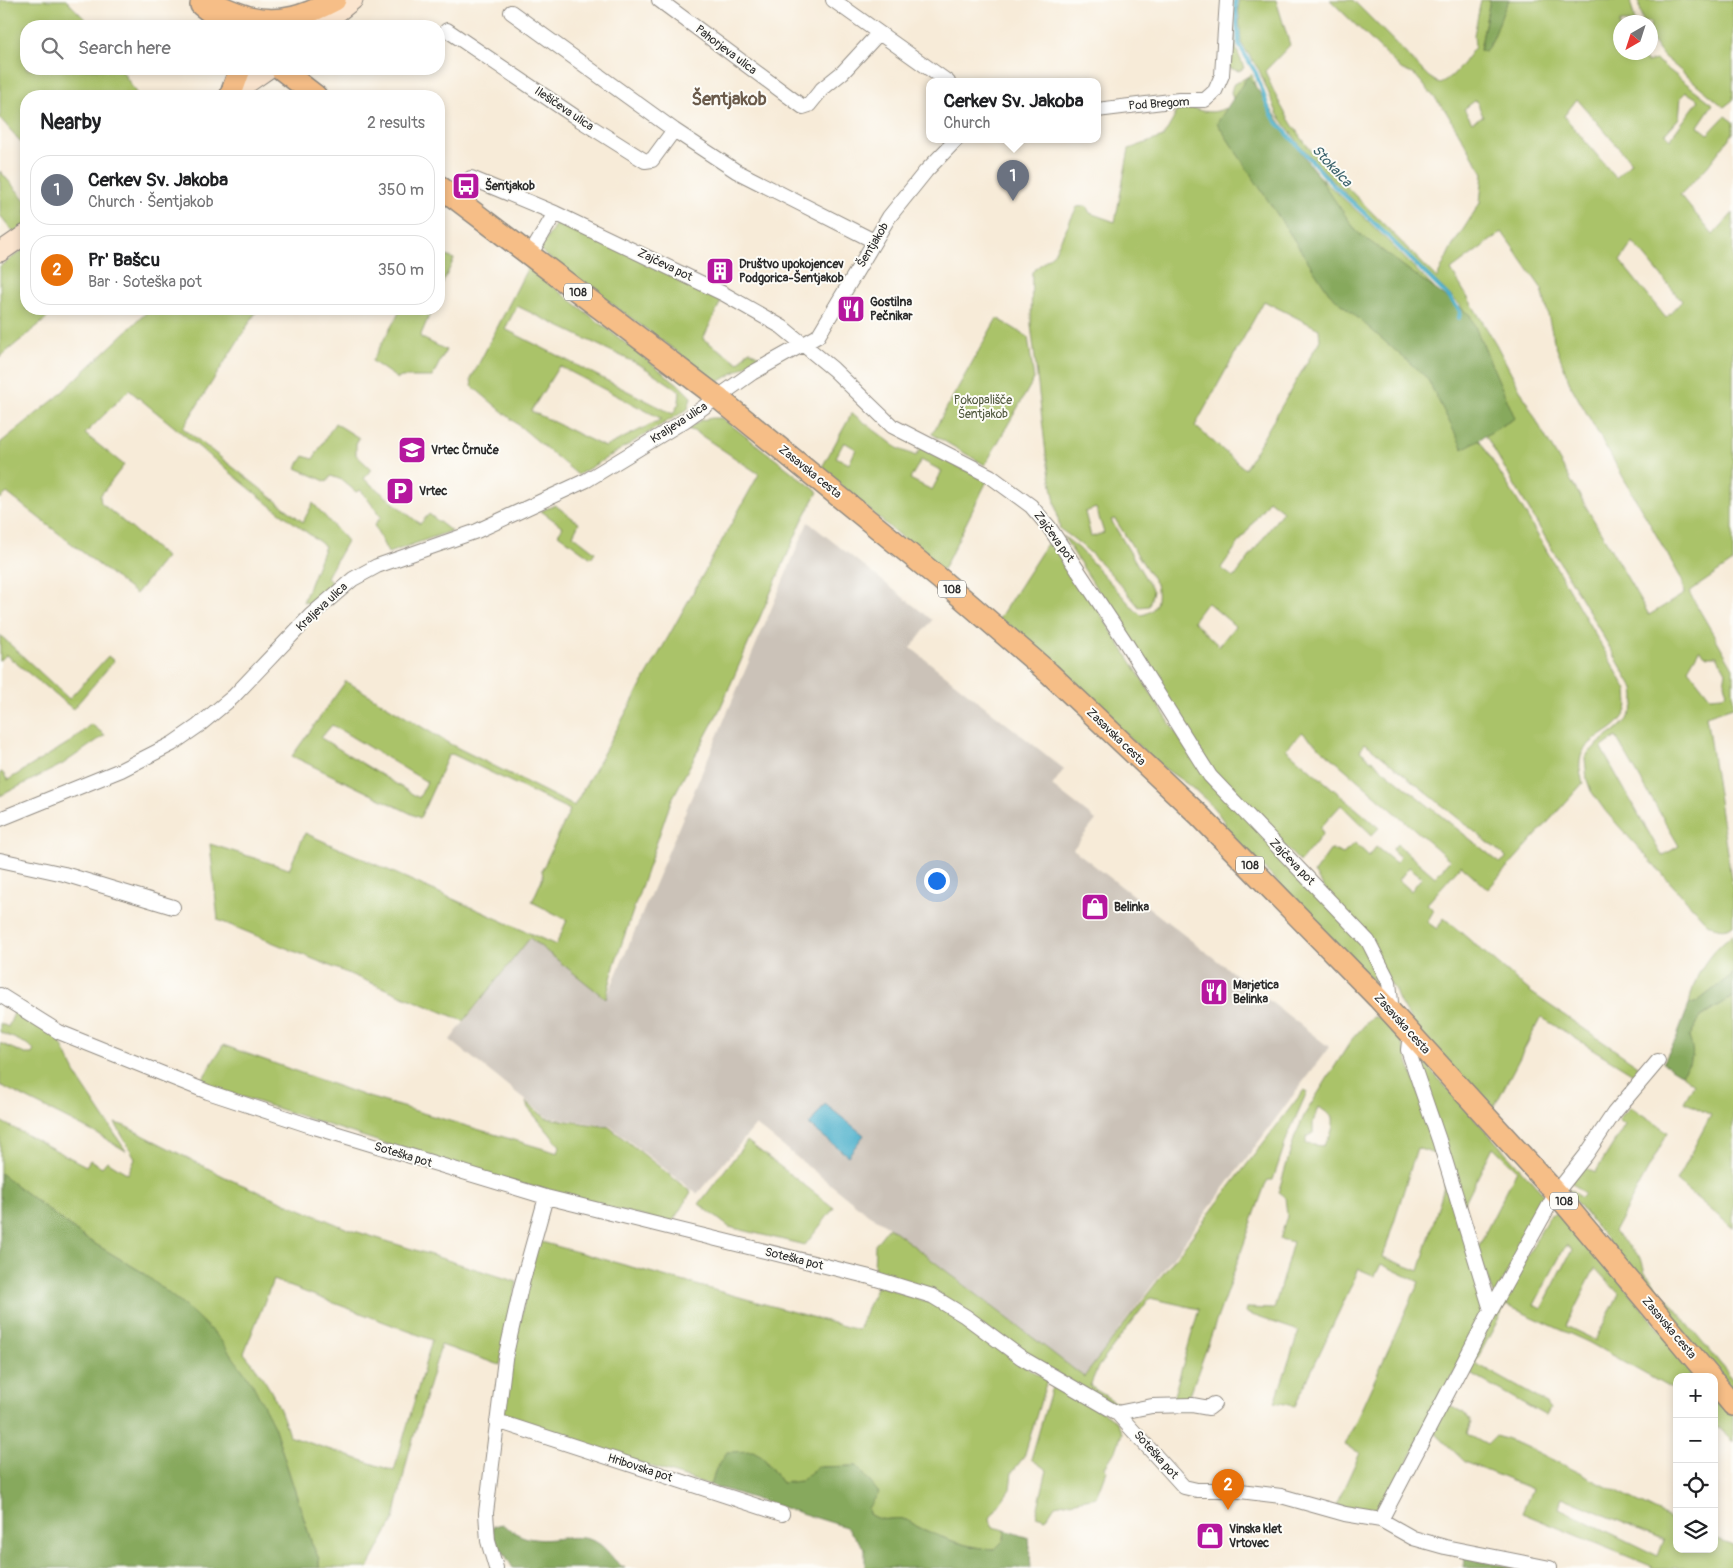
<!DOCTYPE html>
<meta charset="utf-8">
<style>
:root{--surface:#fff;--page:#f2f2f2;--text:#202124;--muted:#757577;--line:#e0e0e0;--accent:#b5179e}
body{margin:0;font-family:Pangolin,sans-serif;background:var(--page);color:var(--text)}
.controls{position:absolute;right:15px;bottom:15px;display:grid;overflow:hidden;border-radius:10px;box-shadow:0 2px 8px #0003}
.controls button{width:45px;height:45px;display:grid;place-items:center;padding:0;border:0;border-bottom:1px solid var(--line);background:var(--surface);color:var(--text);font:25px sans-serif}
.compass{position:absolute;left:1613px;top:15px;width:45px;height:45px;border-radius:50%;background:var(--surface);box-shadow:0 2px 8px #0003;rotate:219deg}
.you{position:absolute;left:936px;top:880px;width:18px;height:18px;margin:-12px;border:4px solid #fff;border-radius:50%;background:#1a73e8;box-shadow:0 0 0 8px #1a73e833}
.badge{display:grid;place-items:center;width:32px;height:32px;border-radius:50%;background:var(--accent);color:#fff;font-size:16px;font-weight:700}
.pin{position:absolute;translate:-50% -41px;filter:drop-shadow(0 1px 2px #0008)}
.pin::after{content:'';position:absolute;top:26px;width:18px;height:15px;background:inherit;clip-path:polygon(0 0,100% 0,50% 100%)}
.popup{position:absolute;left:926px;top:78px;width:175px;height:65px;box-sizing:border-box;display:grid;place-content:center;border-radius:10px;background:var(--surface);filter:drop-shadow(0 1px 4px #0005);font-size:16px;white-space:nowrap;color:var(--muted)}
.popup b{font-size:19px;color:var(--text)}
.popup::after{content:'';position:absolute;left:50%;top:100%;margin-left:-10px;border:10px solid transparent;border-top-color:var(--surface)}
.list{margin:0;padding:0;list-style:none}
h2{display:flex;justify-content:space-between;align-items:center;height:65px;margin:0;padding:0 20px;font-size:21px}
h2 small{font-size:16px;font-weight:400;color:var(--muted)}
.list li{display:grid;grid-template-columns:32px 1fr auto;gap:15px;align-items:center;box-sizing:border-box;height:70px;margin:0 10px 10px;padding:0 10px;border:1px solid var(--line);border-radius:20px}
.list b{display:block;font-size:19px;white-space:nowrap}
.list p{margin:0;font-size:16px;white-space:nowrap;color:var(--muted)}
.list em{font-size:16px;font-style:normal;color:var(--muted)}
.icon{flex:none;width:28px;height:28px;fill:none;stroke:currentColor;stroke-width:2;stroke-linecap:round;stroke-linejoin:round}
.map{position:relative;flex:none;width:1733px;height:1568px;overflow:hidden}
.search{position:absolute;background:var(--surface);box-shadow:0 2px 8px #0003;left:20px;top:20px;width:425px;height:55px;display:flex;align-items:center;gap:12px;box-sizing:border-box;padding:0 18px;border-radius:20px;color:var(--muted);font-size:19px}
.panel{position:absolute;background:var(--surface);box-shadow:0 2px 8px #0003;left:20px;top:90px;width:425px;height:225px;border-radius:20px}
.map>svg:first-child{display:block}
</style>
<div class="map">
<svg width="1733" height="1568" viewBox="0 0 1733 1568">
<rect width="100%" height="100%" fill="#fdfcf7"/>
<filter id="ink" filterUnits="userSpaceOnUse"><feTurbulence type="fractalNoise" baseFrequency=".02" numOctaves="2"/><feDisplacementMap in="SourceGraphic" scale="10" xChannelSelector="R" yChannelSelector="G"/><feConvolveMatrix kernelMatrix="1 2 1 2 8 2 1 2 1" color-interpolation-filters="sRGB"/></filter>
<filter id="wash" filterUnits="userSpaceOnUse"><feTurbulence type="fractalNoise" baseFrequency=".0096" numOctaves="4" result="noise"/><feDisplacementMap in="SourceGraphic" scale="20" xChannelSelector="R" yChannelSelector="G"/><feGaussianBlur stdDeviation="1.12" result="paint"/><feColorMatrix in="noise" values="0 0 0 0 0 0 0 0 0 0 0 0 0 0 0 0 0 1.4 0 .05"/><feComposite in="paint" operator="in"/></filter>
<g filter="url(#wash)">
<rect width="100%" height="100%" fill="#f7ebd8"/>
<path fill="#cbc2b8" d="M808 522 932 620 911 648 1064 769 1052 786 1096 820 1073 849 1329 1047 1084 1377 889 1227 868 1214 756 1125 697 1194 610 1126 547 1117 450 1040 530 938 606 999Z"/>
<path fill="#aac369" stroke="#6a774a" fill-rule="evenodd" d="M0 0H66L92 26H26V69H121L138 96H26V148L0 118Z
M1238 0H1276L1290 45 1265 71C1277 102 1293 129 1314 154L1437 278 1450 250 1480 203 1483 173 1445 110 1416 76 1401 69 1330 0H1353L1429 77 1440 84C1455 77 1465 60 1475 47L1474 35 1481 0H1490L1480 50 1490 46 1502 12 1509 0H1630L1635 22H1620V52L1641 53 1647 62 1656 60 1713 104 1698 126 1708 134 1725 116 1733 122V133L1707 167 1680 195 1713 235 1733 213V562L1689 592 1733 668V707L1706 716 1733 891V925C1723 932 1715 928 1706 922L1606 812 1591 791 1587 780 1585 758C1602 733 1642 725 1634 689L1480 426 1233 99 1231 92 1233 85 1252 74 1259 100 1282 134 1325 182 1367 220 1438 292 1463 311 1460 305 1329 177 1300 145 1278 115 1259 70 1241 43ZM1686 92 1699 100 1670 139 1665 134 1679 118 1681 97ZM1577 99 1631 162 1616 178 1564 116ZM1476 100 1483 116 1472 122 1464 109ZM1502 232 1542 289 1554 341 1571 386 1682 580 1684 594 1649 615 1542 431 1496 344 1451 270ZM1633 242 1682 301 1666 318 1620 261ZM1699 650 1707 656H1717L1726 672 1724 684 1727 692 1722 696 1710 697 1688 669ZM1616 737 1679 846 1662 856 1601 748Z
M1638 0H1733V100L1724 107 1663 56 1651 39 1650 22H1643Z
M1230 12 1236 48 1244 68 1239 71 1225 67Z
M1178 103C1194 108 1209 117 1225 108L1238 117 1444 383 1522 508 1627 690C1627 696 1629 705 1627 710 1614 742 1567 734 1583 783L1488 889 1461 865 1427 904 1434 910 1427 922 1437 929 1444 918 1532 993 1644 1070 1638 1077 1541 1017 1492 1111C1467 1083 1403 1023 1395 990L1314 873 1331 849 1343 854 1355 843 1369 856 1376 847 1396 863 1400 857 1392 850 1397 844 1435 877 1450 860 1302 732 1286 749 1379 828 1372 835 1341 805 1320 828 1323 834 1300 862 1218 778 1063 536 1080 549 1135 610 1141 615C1158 612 1159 598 1156 584L1115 519 1111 520 1153 591 1149 606 1139 607C1115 578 1092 550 1060 529L1046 454 1031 324 1032 272 1054 253 1077 207 1086 206 1090 213 1115 222 1129 149 1163 137 1174 118ZM1264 301 1319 329 1320 340 1245 469 1195 426ZM1269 500 1283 511 1234 578 1221 568ZM1096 508 1104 533 1091 537 1085 512ZM1207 602 1235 626 1219 646 1193 621ZM1365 743 1506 857V858L1500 863 1360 751ZM1409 867 1422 877 1411 891 1399 880Z
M0 171 26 201V225L14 233 0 215Z
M558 220 722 299 703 339 739 363 749 350 761 357 718 382 544 254 541 248Z
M26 248V309H58L0 357V266Z
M439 253 454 259 439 291V275L442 269 439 267Z
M528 267 678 384 691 397 688 409 578 475 472 386 471 379ZM517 306 642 366 680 391 679 403 673 414 505 329ZM559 366 662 419 605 447 531 411Z
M150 309H258L183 428 303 522 313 503 347 541 327 577 333 585 309 603 303 602 325 546 270 505 129 390 85 434 124 465 100 496 101 503 166 557 136 594 7 493 0 499V443L56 398Z
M401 309H408L420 314 423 309H432L420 337 446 350 432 377H401L398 379 372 361Z
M997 318 1028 337 1034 379 985 465 932 434Z
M852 413 899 449 916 456 921 448 987 481 944 568 940 570 821 469ZM844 442 856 449 849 464 836 457ZM921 460 942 471 932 490 910 479Z
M712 418H722L818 492 802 521 719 711 671 801 615 963 606 999 530 938 464 1021 218 920 210 844 289 869 305 833 556 945 567 920 532 902 543 877 542 870 570 810 452 754 448 756 420 818 292 756 346 681 450 744 574 806 759 474 696 432 688 429 701 420ZM332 725 427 782 419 798 321 738Z
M335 423 359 438 356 444V455L371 469 364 479 420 524 429 514 451 531 388 553 374 525 381 517 361 490 356 492 342 480 331 476 327 482 296 468 304 456 313 459Z
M555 505 579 523 573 535 595 552 591 558 558 534 563 527 541 511Z
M1050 539 1063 555 1187 750 1361 940 1383 982 1382 986H1378L1223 826 1225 823C1208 797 1186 783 1161 766L998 620Z
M0 635 69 699 108 656 114 661 73 709 6 655 0 661Z
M91 724 105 735 63 764 0 796V773L2 772 8 780 73 740Z
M1733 934V974L1697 1002 1689 1005C1694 975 1708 953 1733 934Z
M1733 997V1228L1676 1181 1711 1115 1684 1102 1694 1084 1681 1074 1691 1062 1689 1037 1701 1017Z
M15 1011 59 1040 79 1080 126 1151 101 1136 0 1085V1043L25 1054H32L34 1050 29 1045 0 1032V1023L8 1027Z
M1372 1017H1377L1382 1020 1402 1043 1440 1156 1417 1148 1383 1257 1419 1271 1447 1177 1485 1301 1483 1318 1390 1496 1372 1512 1360 1511 1336 1505 1360 1453 1345 1445 1419 1282 1381 1264 1375 1276 1359 1269 1295 1406 1275 1402 1299 1331 1246 1313 1247 1308 1274 1309 1293 1242 1280 1239 1287 1216 1285 1197 1278 1193 1295 1136 1305 1114 1352 1039ZM1319 1107 1333 1117C1334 1129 1331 1136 1323 1146L1306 1144V1137L1313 1133V1122Z
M223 1045 365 1096 558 1153 560 1146 528 1108 526 1102 546 1118 609 1127 691 1192 671 1224 444 1163 200 1083Z
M1416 1054 1546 1197 1542 1209 1494 1296 1477 1249 1517 1170 1493 1147 1463 1206Z
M1304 1090 1307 1092 1288 1135 1273 1180H1268L1265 1185 1188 1400 1172 1402 1199 1309 1150 1298 1098 1367 1090 1386 1123 1407 1132 1403 1139 1406 1127 1410 1078 1387 985 1327 883 1279 874 1270 875 1245 889 1227 1084 1377Z
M1631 1107 1668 1132 1614 1232 1641 1258 1645 1272 1733 1379V1392L1566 1190 1574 1191 1581 1198 1585 1194 1571 1182 1583 1166 1595 1173 1625 1125 1618 1119Z
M0 1121 86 1166 90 1160 102 1167 107 1161 128 1174 135 1158 115 1123 125 1126 231 1180 348 1229 517 1282 500 1365 441 1345 408 1456 394 1519 368 1568H319V1559L312 1544 274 1426 142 1272 85 1238 0 1173ZM273 1280 432 1340 394 1471 289 1436C280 1403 266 1379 244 1353Z
M747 1141 834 1208 805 1245 729 1227 699 1204Z
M1558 1213 1565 1216 1700 1377H1677V1392L1588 1342 1506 1305 1475 1363 1545 1402 1550 1409 1546 1416 1471 1374 1467 1369 1468 1361 1550 1215ZM1566 1245 1572 1250 1541 1309 1534 1305ZM1595 1268 1619 1294 1595 1340 1566 1326Z
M538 1241 858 1330 877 1285 931 1303 956 1317 992 1345 1047 1380 1024 1457 1012 1472 1010 1489 990 1518 992 1527 1005 1530 1004 1540 995 1549C969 1549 943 1538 920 1528 915 1526 911 1521 906 1520 893 1515 884 1525 869 1514L857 1466 818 1467 801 1481 782 1483 762 1456 716 1469 710 1485 505 1420 502 1402Z
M1054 1386 1058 1387 1116 1420 1122 1433 1117 1448 1105 1467 1106 1471 1096 1497 1055 1505 1046 1519 1036 1516 1047 1470 1031 1459 1051 1390Z
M1714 1393 1733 1415V1442L1714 1424Z
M1447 1404 1464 1413 1471 1422 1467 1434 1487 1445 1496 1436 1527 1447 1677 1522V1549H1714V1538L1733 1545V1568H1651V1566L1522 1513 1532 1489 1465 1462 1434 1432ZM1562 1497 1664 1540 1658 1556 1559 1508Z"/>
<path fill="#87a95d" stroke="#596a44" d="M1490 0H1509C1499 16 1497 38 1485 51L1480 50Z
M1248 76 1357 232 1470 315 1515 418 1463 449 1427 378 1329 293 1217 123Z
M1733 974V997L1701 1017 1689 1037C1695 1056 1694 1058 1681 1074L1663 1063 1676 1039 1689 1005 1697 1002Z
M0 1173 85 1238 142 1272 193 1313 219 1338 252 1383 274 1426 312 1544 319 1559V1568H0Z
M753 1451 762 1456 782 1483 801 1481 817 1467 857 1466 879 1493 868 1508 869 1514C884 1525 893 1515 906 1520 911 1521 915 1526 920 1528 943 1538 969 1549 995 1549L1004 1540 1005 1530 1029 1538 1031 1568H865V1549L846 1527 710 1485 716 1469 727 1452Z
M502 1524C511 1531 522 1538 534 1539 555 1542 575 1532 596 1542 607 1547 613 1562 625 1568H513L493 1535V1526Z
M1465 1558 1517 1568H1464Z"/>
<path fill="#4db1cc" stroke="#3c6e7c" d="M825 1104 864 1135 848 1156 809 1125Z"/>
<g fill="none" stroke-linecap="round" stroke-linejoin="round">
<path stroke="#4db1cc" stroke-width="4" d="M1235 0 1239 45 1256 73 1268 107 1275 120 1334 186 1363 212 1449 297 1460 311 1459 318"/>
</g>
</g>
<g filter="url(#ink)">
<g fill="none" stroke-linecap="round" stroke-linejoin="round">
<defs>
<path id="street" d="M659 0 803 107 809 105 822 89 843 72 879 33
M833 0 948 82
M511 12 674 130 736 171 874 241
M447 30 580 120 645 161 652 160 674 130
M1097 110 1179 100H1205L1215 91 1222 75 1227 0
M471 178 555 213
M530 255 555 213 724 294 782 327 833 369 892 426 990 476 1031 506 1049 527 1124 640 1210 776 1368 941 1389 982 1392 1012
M0 819 121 770 172 744 198 726 233 697 311 615 353 579 377 566 477 531 587 480 684 421 752 373 818 336 889 217 926 171 956 140
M0 860 64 874 173 907
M0 995 59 1032 208 1092 308 1125 546 1197 870 1277 932 1296 965 1316 1022 1358 1117 1413 1184 1487 1197 1490H1232L1281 1496 1345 1514 1381 1520 1413 1538 1445 1547 1550 1568
M1410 1033 1408 1050 1439 1140 1491 1310
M1117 1413 1152 1406 1192 1405 1209 1408 1214 1404
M497 1421 782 1514
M1381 1520 1491 1310 1556 1193 1586 1155 1614 1113 1658 1061
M496 1568 488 1541 486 1513 505 1359 521 1287 546 1197"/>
<path id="secondary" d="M321 26 353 0
M229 96 268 69
M0 252 26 234"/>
<path id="primary" d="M204 0C219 5 234 13 249 17 281 25 307 15 335 0
M201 5 228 26
M281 69 316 96
M231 94 240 69
M439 186 717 397 939 578 1049 673 1200 816 1378 998 1556 1193 1710 1377
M1714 1382 1733 1405"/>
</defs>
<use href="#street" stroke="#918b82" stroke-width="16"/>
<use href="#secondary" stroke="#918b82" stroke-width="21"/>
<use href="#primary" stroke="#918b82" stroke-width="24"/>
<use href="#street" stroke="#fff" stroke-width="14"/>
<use href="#secondary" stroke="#fbe5cf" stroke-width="19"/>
<use href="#primary" stroke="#f6be87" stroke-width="21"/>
</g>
</g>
<defs>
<symbol id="bus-square" viewBox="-11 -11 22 22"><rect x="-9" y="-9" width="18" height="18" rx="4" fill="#b5179e" stroke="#fdfcf7"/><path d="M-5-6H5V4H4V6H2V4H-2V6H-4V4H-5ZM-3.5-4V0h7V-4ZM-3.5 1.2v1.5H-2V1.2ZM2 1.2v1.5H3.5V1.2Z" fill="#fff"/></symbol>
<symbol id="building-square" viewBox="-11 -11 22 22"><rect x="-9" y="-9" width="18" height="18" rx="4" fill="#b5179e" stroke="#fdfcf7"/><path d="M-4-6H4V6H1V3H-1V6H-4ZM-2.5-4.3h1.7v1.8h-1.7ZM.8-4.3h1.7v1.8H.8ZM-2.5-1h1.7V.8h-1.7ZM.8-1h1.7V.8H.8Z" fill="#fff"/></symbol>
<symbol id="restaurant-square" viewBox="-11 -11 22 22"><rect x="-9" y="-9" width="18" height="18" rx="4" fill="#b5179e" stroke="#fdfcf7"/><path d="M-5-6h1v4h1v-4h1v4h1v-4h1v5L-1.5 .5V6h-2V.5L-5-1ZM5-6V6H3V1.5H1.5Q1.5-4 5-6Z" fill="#fff"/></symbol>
<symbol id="school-square" viewBox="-11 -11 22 22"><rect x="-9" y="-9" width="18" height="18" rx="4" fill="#b5179e" stroke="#fdfcf7"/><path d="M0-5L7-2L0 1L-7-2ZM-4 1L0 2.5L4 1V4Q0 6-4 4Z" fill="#fff"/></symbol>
<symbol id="parking-square" viewBox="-11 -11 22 22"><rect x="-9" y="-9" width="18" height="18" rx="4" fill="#b5179e" stroke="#fdfcf7"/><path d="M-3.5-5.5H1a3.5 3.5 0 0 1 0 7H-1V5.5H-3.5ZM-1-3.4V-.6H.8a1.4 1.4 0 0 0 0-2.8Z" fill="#fff"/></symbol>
<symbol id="shop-square" viewBox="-11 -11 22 22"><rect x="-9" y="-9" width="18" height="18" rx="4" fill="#b5179e" stroke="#fdfcf7"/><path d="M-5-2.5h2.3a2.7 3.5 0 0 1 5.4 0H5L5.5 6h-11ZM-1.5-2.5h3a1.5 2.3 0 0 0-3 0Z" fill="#fff"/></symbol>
</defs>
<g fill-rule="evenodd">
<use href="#bus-square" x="450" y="170" width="32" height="32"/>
<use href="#building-square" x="704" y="255" width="32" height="32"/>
<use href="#restaurant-square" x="835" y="293" width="32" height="32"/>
<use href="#school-square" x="396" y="434" width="32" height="32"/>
<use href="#parking-square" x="384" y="475" width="32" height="32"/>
<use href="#shop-square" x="1079" y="891" width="32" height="32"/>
<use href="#restaurant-square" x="1198" y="976" width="32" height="32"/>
<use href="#shop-square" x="1194" y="1520" width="32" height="32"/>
</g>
<g text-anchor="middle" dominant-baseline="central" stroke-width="4" stroke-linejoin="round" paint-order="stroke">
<g fill="#fdfcf7" stroke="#6a6a68" stroke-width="1">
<rect x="564" y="283.5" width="28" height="17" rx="4"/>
<rect x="938" y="580.5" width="28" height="17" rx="4"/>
<rect x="1236" y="856.5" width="28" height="17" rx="4"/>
<rect x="1550" y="1192.5" width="28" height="17" rx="4"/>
</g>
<g font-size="11" font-weight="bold" fill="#2b2b2b">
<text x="578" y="292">108</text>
<text x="952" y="589">108</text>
<text x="1250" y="865">108</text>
<text x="1564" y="1201">108</text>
</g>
<g font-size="12" fill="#2b2b2b" stroke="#fdfcf7">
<text transform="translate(726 50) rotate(37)">Pahorjeva ulica</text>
<text transform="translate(1159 104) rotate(-4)">Pod Bregom</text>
<text transform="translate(564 109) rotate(34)">Ilešičeva ulica</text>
<text transform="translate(873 245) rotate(-59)">Šentjakob</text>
<text transform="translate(665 265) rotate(26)">Zajčeva pot</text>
<text transform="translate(679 423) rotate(-33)">Kraljeva ulica</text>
<text transform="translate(810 472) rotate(39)">Zasavska cesta</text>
<text transform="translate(1054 537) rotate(54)">Zajčeva pot</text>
<text transform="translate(322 607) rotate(-43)">Kraljeva ulica</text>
<text transform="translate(1116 737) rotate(44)">Zasavska cesta</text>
<text transform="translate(1292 862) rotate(46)">Zajčeva pot</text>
<text transform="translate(1402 1024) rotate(48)">Zasavska cesta</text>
<text transform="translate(403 1155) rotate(17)">Soteška pot</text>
<text transform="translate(794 1259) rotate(14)">Soteška pot</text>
<text transform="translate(1669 1328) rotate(50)">Zasavska cesta</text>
<text transform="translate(1156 1455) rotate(48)">Soteška pot</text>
<text transform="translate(640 1468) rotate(18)">Hribovska pot</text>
</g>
<g font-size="12" font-weight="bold" fill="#2b2b2b" stroke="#fdfcf7" text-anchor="start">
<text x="485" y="186">Šentjakob</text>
<text x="739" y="264">Društvo upokojencev<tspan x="739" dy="14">Podgorica-Šentjakob</tspan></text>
<text x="870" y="302">Gostilna<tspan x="870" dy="14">Pečnikar</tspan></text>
<text x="431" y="450">Vrtec Črnuče</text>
<text x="419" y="491">Vrtec</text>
<text x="1114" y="907">Belinka</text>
<text x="1233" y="985">Marjetica<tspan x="1233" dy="14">Belinka</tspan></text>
<text x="1229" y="1529">Vinska klet<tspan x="1229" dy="14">Vrtovec</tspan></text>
</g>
<g font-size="12" fill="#51593e" stroke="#fdfcf7">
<text x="983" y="400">Pokopališče<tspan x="983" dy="14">Šentjakob</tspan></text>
</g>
<g font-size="14" font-style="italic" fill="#39616b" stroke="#fdfcf7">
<text transform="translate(1332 166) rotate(47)">Stokalca</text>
</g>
<g font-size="18" font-weight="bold" fill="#6b5b4b" stroke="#fdfcf7">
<text x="729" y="99">Šentjakob</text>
</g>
</g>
</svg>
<div class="controls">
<button>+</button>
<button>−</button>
<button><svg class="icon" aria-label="locate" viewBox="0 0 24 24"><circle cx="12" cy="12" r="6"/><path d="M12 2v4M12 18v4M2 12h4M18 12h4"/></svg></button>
<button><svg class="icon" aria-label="layers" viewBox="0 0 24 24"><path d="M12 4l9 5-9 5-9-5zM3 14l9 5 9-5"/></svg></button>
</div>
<svg class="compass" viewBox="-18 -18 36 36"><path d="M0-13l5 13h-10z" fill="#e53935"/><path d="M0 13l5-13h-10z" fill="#757577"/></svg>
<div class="you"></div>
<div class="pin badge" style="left:1013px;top:201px;background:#6b7280">1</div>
<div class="popup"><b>Cerkev Sv. Jakoba</b>Church</div>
<div class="pin badge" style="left:1228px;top:1510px;background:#e8710a">2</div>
<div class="search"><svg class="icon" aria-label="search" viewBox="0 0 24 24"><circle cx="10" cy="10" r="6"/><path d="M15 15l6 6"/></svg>Search here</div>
<section class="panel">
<h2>Nearby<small>2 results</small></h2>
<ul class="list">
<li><span class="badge" style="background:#6b7280">1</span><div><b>Cerkev Sv. Jakoba</b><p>Church · Šentjakob</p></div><em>350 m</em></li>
<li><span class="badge" style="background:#e8710a">2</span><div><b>Pr' Bašcu</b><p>Bar · Soteška pot</p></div><em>350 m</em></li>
</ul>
</section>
</div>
